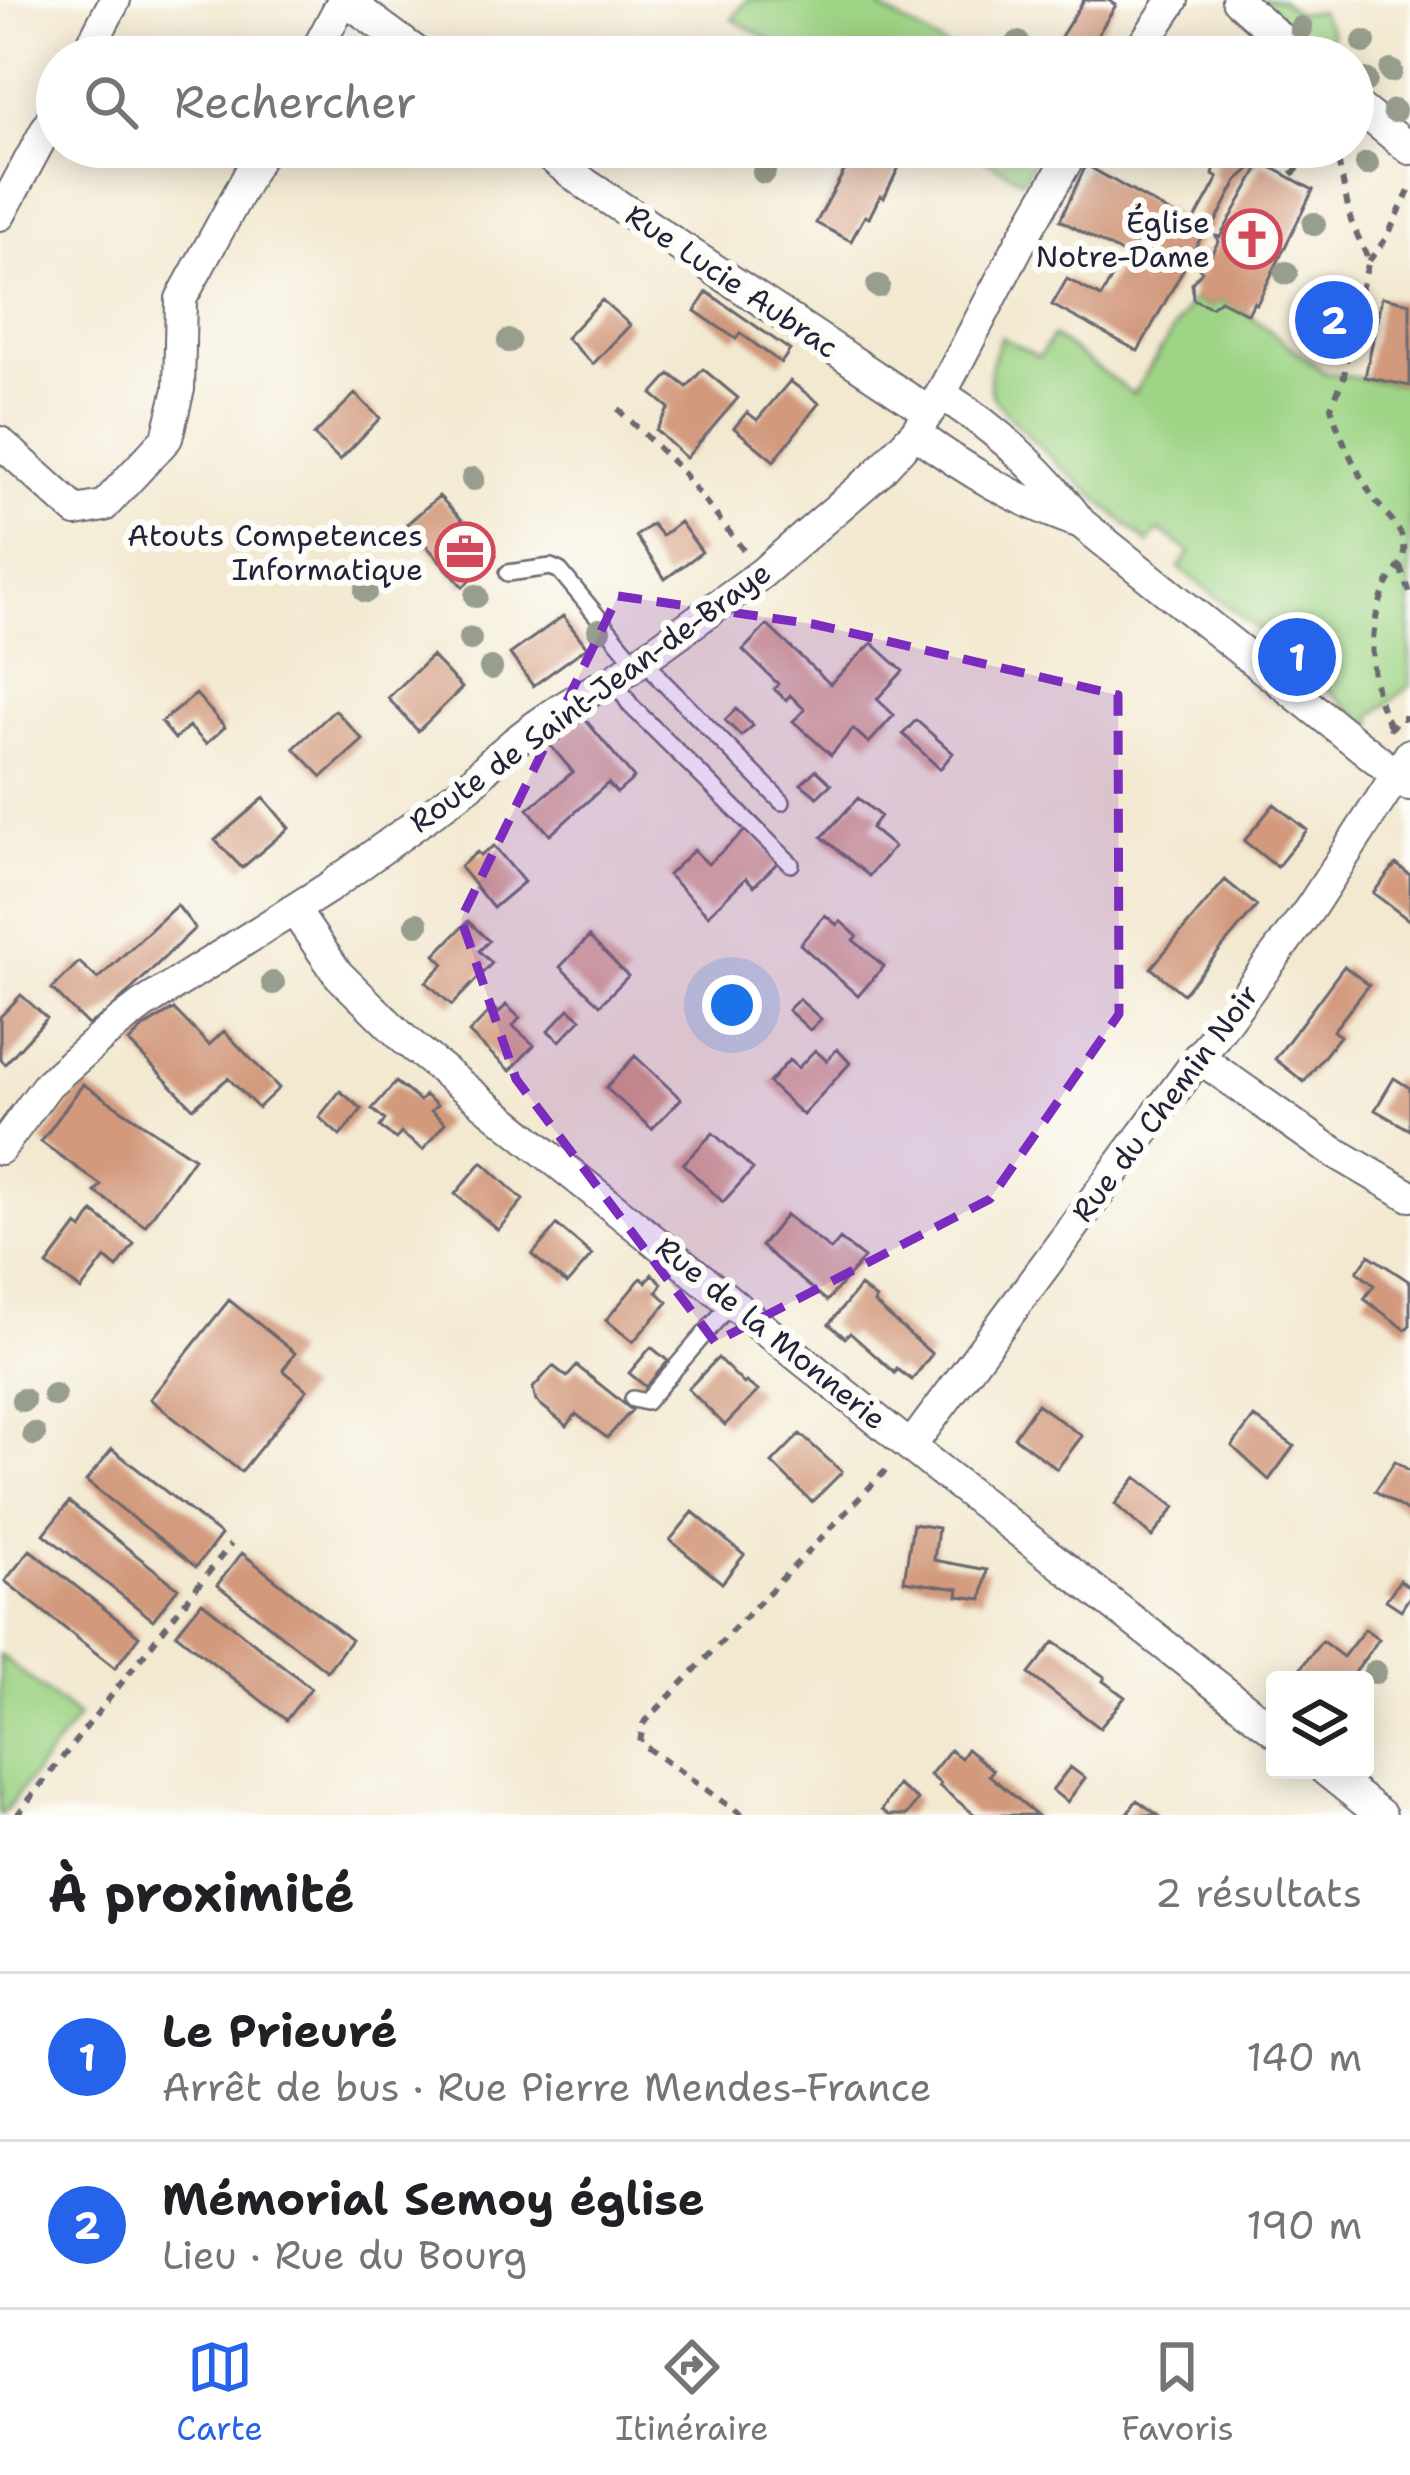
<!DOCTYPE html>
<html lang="fr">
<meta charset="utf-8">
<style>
:root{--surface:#fff;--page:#f6f6f6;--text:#202124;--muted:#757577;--line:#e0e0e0;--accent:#2563eb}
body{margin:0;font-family:"Shantell Sans",sans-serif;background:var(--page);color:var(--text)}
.controls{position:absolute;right:36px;bottom:36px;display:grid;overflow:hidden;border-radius:12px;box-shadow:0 6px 30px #0003}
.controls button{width:108px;height:108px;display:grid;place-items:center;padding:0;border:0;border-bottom:3px solid var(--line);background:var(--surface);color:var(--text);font:60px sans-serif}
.you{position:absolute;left:732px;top:1005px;width:42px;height:42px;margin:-30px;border:9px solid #fff;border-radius:50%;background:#1a73e8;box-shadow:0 0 0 18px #1a73e833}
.badge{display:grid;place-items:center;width:78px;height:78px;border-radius:50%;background:var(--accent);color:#fff;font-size:39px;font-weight:700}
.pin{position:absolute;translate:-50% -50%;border:6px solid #fff;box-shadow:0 3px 12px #0006}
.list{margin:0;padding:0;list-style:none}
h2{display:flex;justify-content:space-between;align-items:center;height:156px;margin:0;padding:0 48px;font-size:51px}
h2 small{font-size:39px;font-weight:400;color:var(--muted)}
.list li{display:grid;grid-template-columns:78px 1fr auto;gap:36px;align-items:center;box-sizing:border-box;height:168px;padding:0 48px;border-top:3px solid var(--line)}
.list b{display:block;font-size:45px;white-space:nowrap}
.list p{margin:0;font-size:39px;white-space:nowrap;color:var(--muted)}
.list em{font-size:39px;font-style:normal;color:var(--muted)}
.icon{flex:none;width:66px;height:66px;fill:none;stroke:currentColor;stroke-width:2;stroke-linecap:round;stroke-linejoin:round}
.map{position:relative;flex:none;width:1410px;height:1815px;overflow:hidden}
.search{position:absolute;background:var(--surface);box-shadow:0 6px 30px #0003;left:36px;right:36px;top:36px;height:132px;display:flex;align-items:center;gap:30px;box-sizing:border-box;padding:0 42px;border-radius:66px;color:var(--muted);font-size:45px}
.sheet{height:492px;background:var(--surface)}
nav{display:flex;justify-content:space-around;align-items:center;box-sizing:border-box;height:168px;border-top:3px solid var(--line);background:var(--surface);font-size:33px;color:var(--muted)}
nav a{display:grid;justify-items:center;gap:6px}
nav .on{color:var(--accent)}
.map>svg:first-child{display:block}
</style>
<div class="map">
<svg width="1410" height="1815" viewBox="0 0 1410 1815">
<rect width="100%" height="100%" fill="#fdfcf7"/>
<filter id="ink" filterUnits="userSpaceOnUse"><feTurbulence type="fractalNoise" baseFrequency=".00833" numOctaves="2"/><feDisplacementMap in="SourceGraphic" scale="24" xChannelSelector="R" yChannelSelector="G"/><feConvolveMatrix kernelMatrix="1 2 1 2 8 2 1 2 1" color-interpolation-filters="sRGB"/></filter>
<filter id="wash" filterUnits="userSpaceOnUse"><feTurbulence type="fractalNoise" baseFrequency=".004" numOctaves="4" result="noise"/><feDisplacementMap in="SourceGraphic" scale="48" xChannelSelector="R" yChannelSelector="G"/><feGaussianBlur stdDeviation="2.7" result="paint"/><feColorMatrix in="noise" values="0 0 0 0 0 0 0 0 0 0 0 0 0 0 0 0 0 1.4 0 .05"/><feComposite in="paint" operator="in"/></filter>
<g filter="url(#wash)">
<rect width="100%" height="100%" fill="#f3e9d1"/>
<path fill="#9ed485" stroke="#607b60" stroke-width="3" d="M747 0H886L881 9 963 57H801L732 19Z
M1258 0H1281L1296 13 1319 11 1332 33 1329 39 1344 57H1320Z
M962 147H1043L1022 180Z
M1193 299 1210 307 1220 300 1248 314 1325 373 1410 386V686L1372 716 1374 724 1370 726 1282 650 1286 642 1272 632 1264 634 1179 568 1190 552 1159 530 1148 543C1121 519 998 416 991 391 986 371 994 355 1001 337L1039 357 1053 336 1133 394Z
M0 1655 78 1717 2 1815H0Z"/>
<g id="blocks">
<path fill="#d2997d" d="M1084 0H1108L1116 5 1084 57H1048Z
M857 147H866L900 165 884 198 880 196 869 218 865 216 851 241 816 223Z
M1230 147H1274L1237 181 1211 231 1203 234 1138 351 1052 305 1067 279 1101 297 1125 255 1060 220 1086 165 1192 225 1218 178 1213 175 1217 158Z
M1262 162 1313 190 1257 304 1254 302 1248 314 1220 300 1211 307 1193 299 1192 283 1202 271 1195 263 1200 251 1210 256 1218 242 1216 236 1220 237Z
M707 292 790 350 781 363 740 333 736 339 695 311Z
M1382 297 1410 303V386L1365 377Z
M602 300 630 325 593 364 566 338Z
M703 369 738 398 686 458 656 430 669 408 652 394 670 374 687 387Z
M790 381 819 403 774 461 734 428 747 412 757 420Z
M355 394 380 418 340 460 314 435Z
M439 496 496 555 463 587 407 524Z
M680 522 702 552 665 579 636 536 652 524 662 536Z
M563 616 587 647 533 686 510 654Z
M767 625 830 684 872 643 903 671 877 699 894 715 869 743 853 729 831 755 793 721 805 710 790 695 786 700 774 689 778 684 743 650Z
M432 656 462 688 418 731 388 698Z
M196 694 225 727 206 744 189 726 175 739 161 722Z
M736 709 753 726 741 736 725 720Z
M335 710 363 740 322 777 294 748Z
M584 718 634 778 617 793 608 783 550 835 528 809 573 772 551 746Z
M916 720 953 753 940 769 903 734Z
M816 770 831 784 817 797 801 784Z
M264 798 289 828 242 868 215 840Z
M858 798 880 816 871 828 894 847 869 876 822 837Z
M1274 804 1307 830 1277 867 1244 841Z
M747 829 779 861 754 886 746 878 708 915 668 875 694 850 708 864Z
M494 846 524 882 493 908 460 867 477 852 480 855Z
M1396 864 1410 875V921L1373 893Z
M1225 880 1257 906 1183 994 1151 968Z
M177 905 195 928 110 1010 88 1025 52 989 79 962 98 979Z
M825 915 837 925 840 921 857 936 853 940 884 966 858 996 800 944Z
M468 921 489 941 479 951 492 963 452 1005 426 982 444 964 435 955Z
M589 937 628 976 600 1005 560 967Z
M1344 966 1369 985 1333 1031 1340 1036 1304 1082 1275 1059Z
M21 995 47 1018 5 1064 0 1059V1017Z
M799 999 821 1019 810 1030 788 1010Z
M506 1005 520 1018 513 1026 534 1045 510 1071 469 1033 493 1008 499 1013Z
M174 1009 209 1045 224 1031 279 1088 258 1108 228 1078 193 1108 129 1042 144 1027Z
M569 1009 581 1019 560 1041 548 1031Z
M837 1049 850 1063 803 1115 769 1083 789 1060 798 1068 815 1050 827 1061Z
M635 1056 681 1099 652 1129 606 1088Z
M1394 1078 1410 1088V1130L1375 1110Z
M396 1082 420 1101 425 1095 437 1105 431 1111 445 1123 423 1150 401 1133 396 1139 380 1127 385 1120 372 1109Z
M83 1084 194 1158 145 1226 95 1192 101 1185 41 1142Z
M340 1091 362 1109 340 1136 319 1117Z
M713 1133 753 1169 723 1202 683 1164Z
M482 1162 523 1200 498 1230 455 1194Z
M93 1212 134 1244 117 1268 105 1258 81 1290 47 1265 77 1225 82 1229Z
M786 1215 831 1250 840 1239 864 1258 827 1301 761 1246Z
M557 1225 592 1255 567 1284 532 1255Z
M1369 1255 1410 1282V1325L1406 1330 1364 1299 1374 1285 1357 1272Z
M652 1274 662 1283 657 1292 668 1302 633 1342 606 1320 641 1278 646 1282Z
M860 1286 876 1299 874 1303 932 1354 912 1380 897 1369 895 1373 850 1333 845 1338 829 1324Z
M229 1300 295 1353 283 1370 307 1390 241 1472 150 1399Z
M651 1347 668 1361 646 1387 629 1373Z
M718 1358 744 1384 746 1382 758 1391 725 1425 688 1389Z
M553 1366 567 1377 577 1366 632 1410 607 1438 576 1414 567 1426 536 1401 533 1388Z
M1037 1404 1082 1436 1057 1469 1014 1437Z
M1254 1417 1294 1446 1269 1480 1232 1446Z
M800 1434 842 1472 812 1502 772 1463Z
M112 1449 221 1535 196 1567 86 1481Z
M1395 1461 1410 1471V1513L1375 1491Z
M1136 1477 1175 1507 1152 1537 1115 1504Z
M69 1502 178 1588 153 1620 44 1534Z
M693 1512 744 1555 722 1583 670 1540Z
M913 1524 938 1528 934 1560 987 1570 982 1599 958 1596 959 1589 904 1581Z
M30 1550 139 1636 115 1668 5 1581Z
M242 1553 351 1640 327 1671 217 1585Z
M1400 1580 1410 1588V1596L1401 1610 1386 1600Z
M202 1602 311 1688 286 1720 176 1634Z
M1365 1629 1379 1639 1349 1680H1291L1322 1641 1343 1657Z
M1054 1642 1105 1677 1103 1681 1125 1697 1100 1728 1029 1674Z
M967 1749 993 1770 989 1775 1037 1815H975L939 1786 941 1784 930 1775 950 1750 961 1758Z
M1070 1767 1085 1778 1067 1802 1052 1790Z
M898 1785 918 1800 907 1815H889L882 1810Z
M1137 1800 1158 1815H1126Z"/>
</g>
</g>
<g filter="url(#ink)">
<use href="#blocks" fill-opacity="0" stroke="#6b6870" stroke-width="3"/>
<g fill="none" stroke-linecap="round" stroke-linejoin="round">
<defs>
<path id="lane" d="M508 573 551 567 560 571 636 663
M645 657 660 679 782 802
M614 680 631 706 791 864
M633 1399 646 1402 732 1302"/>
<path id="street" d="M346 0 423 57
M1237 0 1301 57
M85 57 115 0
M313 57 343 0
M1135 57 1173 0
M1353 103 1410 149
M538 147 586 184 929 412
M0 215 57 109
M941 394C997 429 1042 470 1081 523L1409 785
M915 433C967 471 1020 503 1081 523
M0 442 76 511 104 506 167 438 179 389 181 299 264 147
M294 910 338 974 405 1040 932 1464 1275 1731
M1198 1057 1324 1146 1410 1196
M0 1149 48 1084 107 1032 142 1005 328 888 470 785C504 745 566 701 614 680L761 574 878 473 915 433 941 394 1021 241 1075 147
M911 1446 1311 907 1410 754
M1325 1770 1381 1815"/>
</defs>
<use href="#lane" stroke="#6b6870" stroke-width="20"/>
<use href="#street" stroke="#6b6870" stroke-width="34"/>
<path stroke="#6b6870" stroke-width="6" stroke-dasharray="9 9" stroke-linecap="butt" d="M1331 147 1336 151 1351 221 1369 261 1351 324 1344 377 1331 407C1340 438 1357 472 1374 499 1384 513 1402 527 1404 545 1406 564 1395 569 1387 585 1367 627 1367 688 1391 727
M1292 174 1320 147
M1369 261 1387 237 1410 189
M618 409 678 467 745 552
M1401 567 1410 593
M1389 730 1399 718H1410
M17 1815 231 1544
M742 1815 640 1743 643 1724 889 1467"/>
<use href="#lane" stroke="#fff" stroke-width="15"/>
<use href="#street" stroke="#fff" stroke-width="30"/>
</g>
<g fill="#989e8d">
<circle cx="1301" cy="28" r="12"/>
<circle cx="1364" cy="42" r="12"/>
<circle cx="1018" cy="43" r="12"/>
<circle cx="1391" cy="71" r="12"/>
<circle cx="1366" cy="80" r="12"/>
<circle cx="1394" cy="111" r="12"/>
<circle cx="1367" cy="164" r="12"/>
<circle cx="764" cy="172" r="12"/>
<circle cx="1314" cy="224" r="12"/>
<circle cx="1286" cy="273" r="12"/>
<circle cx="878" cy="286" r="12"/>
<circle cx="1322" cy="336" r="12"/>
<circle cx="509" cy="341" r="12"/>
<circle cx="473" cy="479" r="12"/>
<circle cx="366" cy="591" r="12"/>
<circle cx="476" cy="596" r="12"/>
<circle cx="599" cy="630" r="12"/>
<circle cx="470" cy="639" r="12"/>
<circle cx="491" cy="668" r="12"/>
<circle cx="417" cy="924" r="12"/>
<circle cx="273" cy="983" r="12"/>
<circle cx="54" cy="1395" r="12"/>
<circle cx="23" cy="1400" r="12"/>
<circle cx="34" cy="1434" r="12"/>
<circle cx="1375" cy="1672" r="12"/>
</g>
</g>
<path fill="#7b2cbf" fill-opacity="0.2" stroke="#7b2cbf" stroke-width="9" stroke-dasharray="24 15" stroke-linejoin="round" d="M618 596 813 624 1118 695 1119 1014 990 1199 715 1342 516 1079 461 919Z"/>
<defs>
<symbol id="church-ring" viewBox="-11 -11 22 22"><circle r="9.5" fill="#fdfcf7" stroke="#d1495b" stroke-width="1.5"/><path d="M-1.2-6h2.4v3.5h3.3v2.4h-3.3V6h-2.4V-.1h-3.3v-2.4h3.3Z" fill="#d1495b"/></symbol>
<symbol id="office-ring" viewBox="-11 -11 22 22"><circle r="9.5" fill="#fdfcf7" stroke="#d1495b" stroke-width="1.5"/><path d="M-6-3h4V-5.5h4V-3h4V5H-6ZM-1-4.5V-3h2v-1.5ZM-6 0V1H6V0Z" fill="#d1495b"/></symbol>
</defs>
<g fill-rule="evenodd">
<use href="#church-ring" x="1219" y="206" width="66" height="66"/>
<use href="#office-ring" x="432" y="519" width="66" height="66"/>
</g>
<g text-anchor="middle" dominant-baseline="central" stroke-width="12" stroke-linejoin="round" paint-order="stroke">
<g font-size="30" fill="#22223b" stroke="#fdfcf7" text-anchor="end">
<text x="1210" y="222">Église<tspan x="1210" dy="34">Notre-Dame</tspan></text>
<text x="423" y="535">Atouts Competences<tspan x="423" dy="34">Informatique</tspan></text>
</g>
<g font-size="30" fill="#22223b" stroke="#fdfcf7">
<text transform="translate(732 281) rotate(34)">Rue Lucie Aubrac</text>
<text transform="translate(590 697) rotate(-36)">Route de Saint-Jean-de-Braye</text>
<text transform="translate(1165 1103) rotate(-53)">Rue du Chemin Noir</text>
<text transform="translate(771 1333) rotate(39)">Rue de la Monnerie</text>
</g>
</g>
</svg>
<div class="controls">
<button><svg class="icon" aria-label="layers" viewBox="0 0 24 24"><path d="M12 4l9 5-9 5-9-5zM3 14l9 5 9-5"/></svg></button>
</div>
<div class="you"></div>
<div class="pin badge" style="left:1297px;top:657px">1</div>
<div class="pin badge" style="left:1334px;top:320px">2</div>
<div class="search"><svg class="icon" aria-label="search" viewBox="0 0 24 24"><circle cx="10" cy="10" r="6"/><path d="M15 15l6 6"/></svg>Rechercher</div>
</div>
<section class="sheet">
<h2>À proximité<small>2 résultats</small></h2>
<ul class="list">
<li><span class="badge">1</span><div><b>Le Prieuré</b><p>Arrêt de bus · Rue Pierre Mendes-France</p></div><em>140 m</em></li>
<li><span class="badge">2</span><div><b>Mémorial Semoy église</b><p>Lieu · Rue du Bourg</p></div><em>190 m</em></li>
</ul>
</section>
<nav>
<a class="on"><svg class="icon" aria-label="map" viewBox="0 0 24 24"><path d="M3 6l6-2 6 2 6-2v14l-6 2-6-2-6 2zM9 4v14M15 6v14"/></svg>Carte</a>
<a><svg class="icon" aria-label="directions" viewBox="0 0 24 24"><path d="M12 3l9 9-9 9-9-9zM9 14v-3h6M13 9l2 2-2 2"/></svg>Itinéraire</a>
<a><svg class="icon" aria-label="saved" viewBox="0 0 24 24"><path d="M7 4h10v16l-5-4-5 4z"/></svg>Favoris</a>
</nav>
